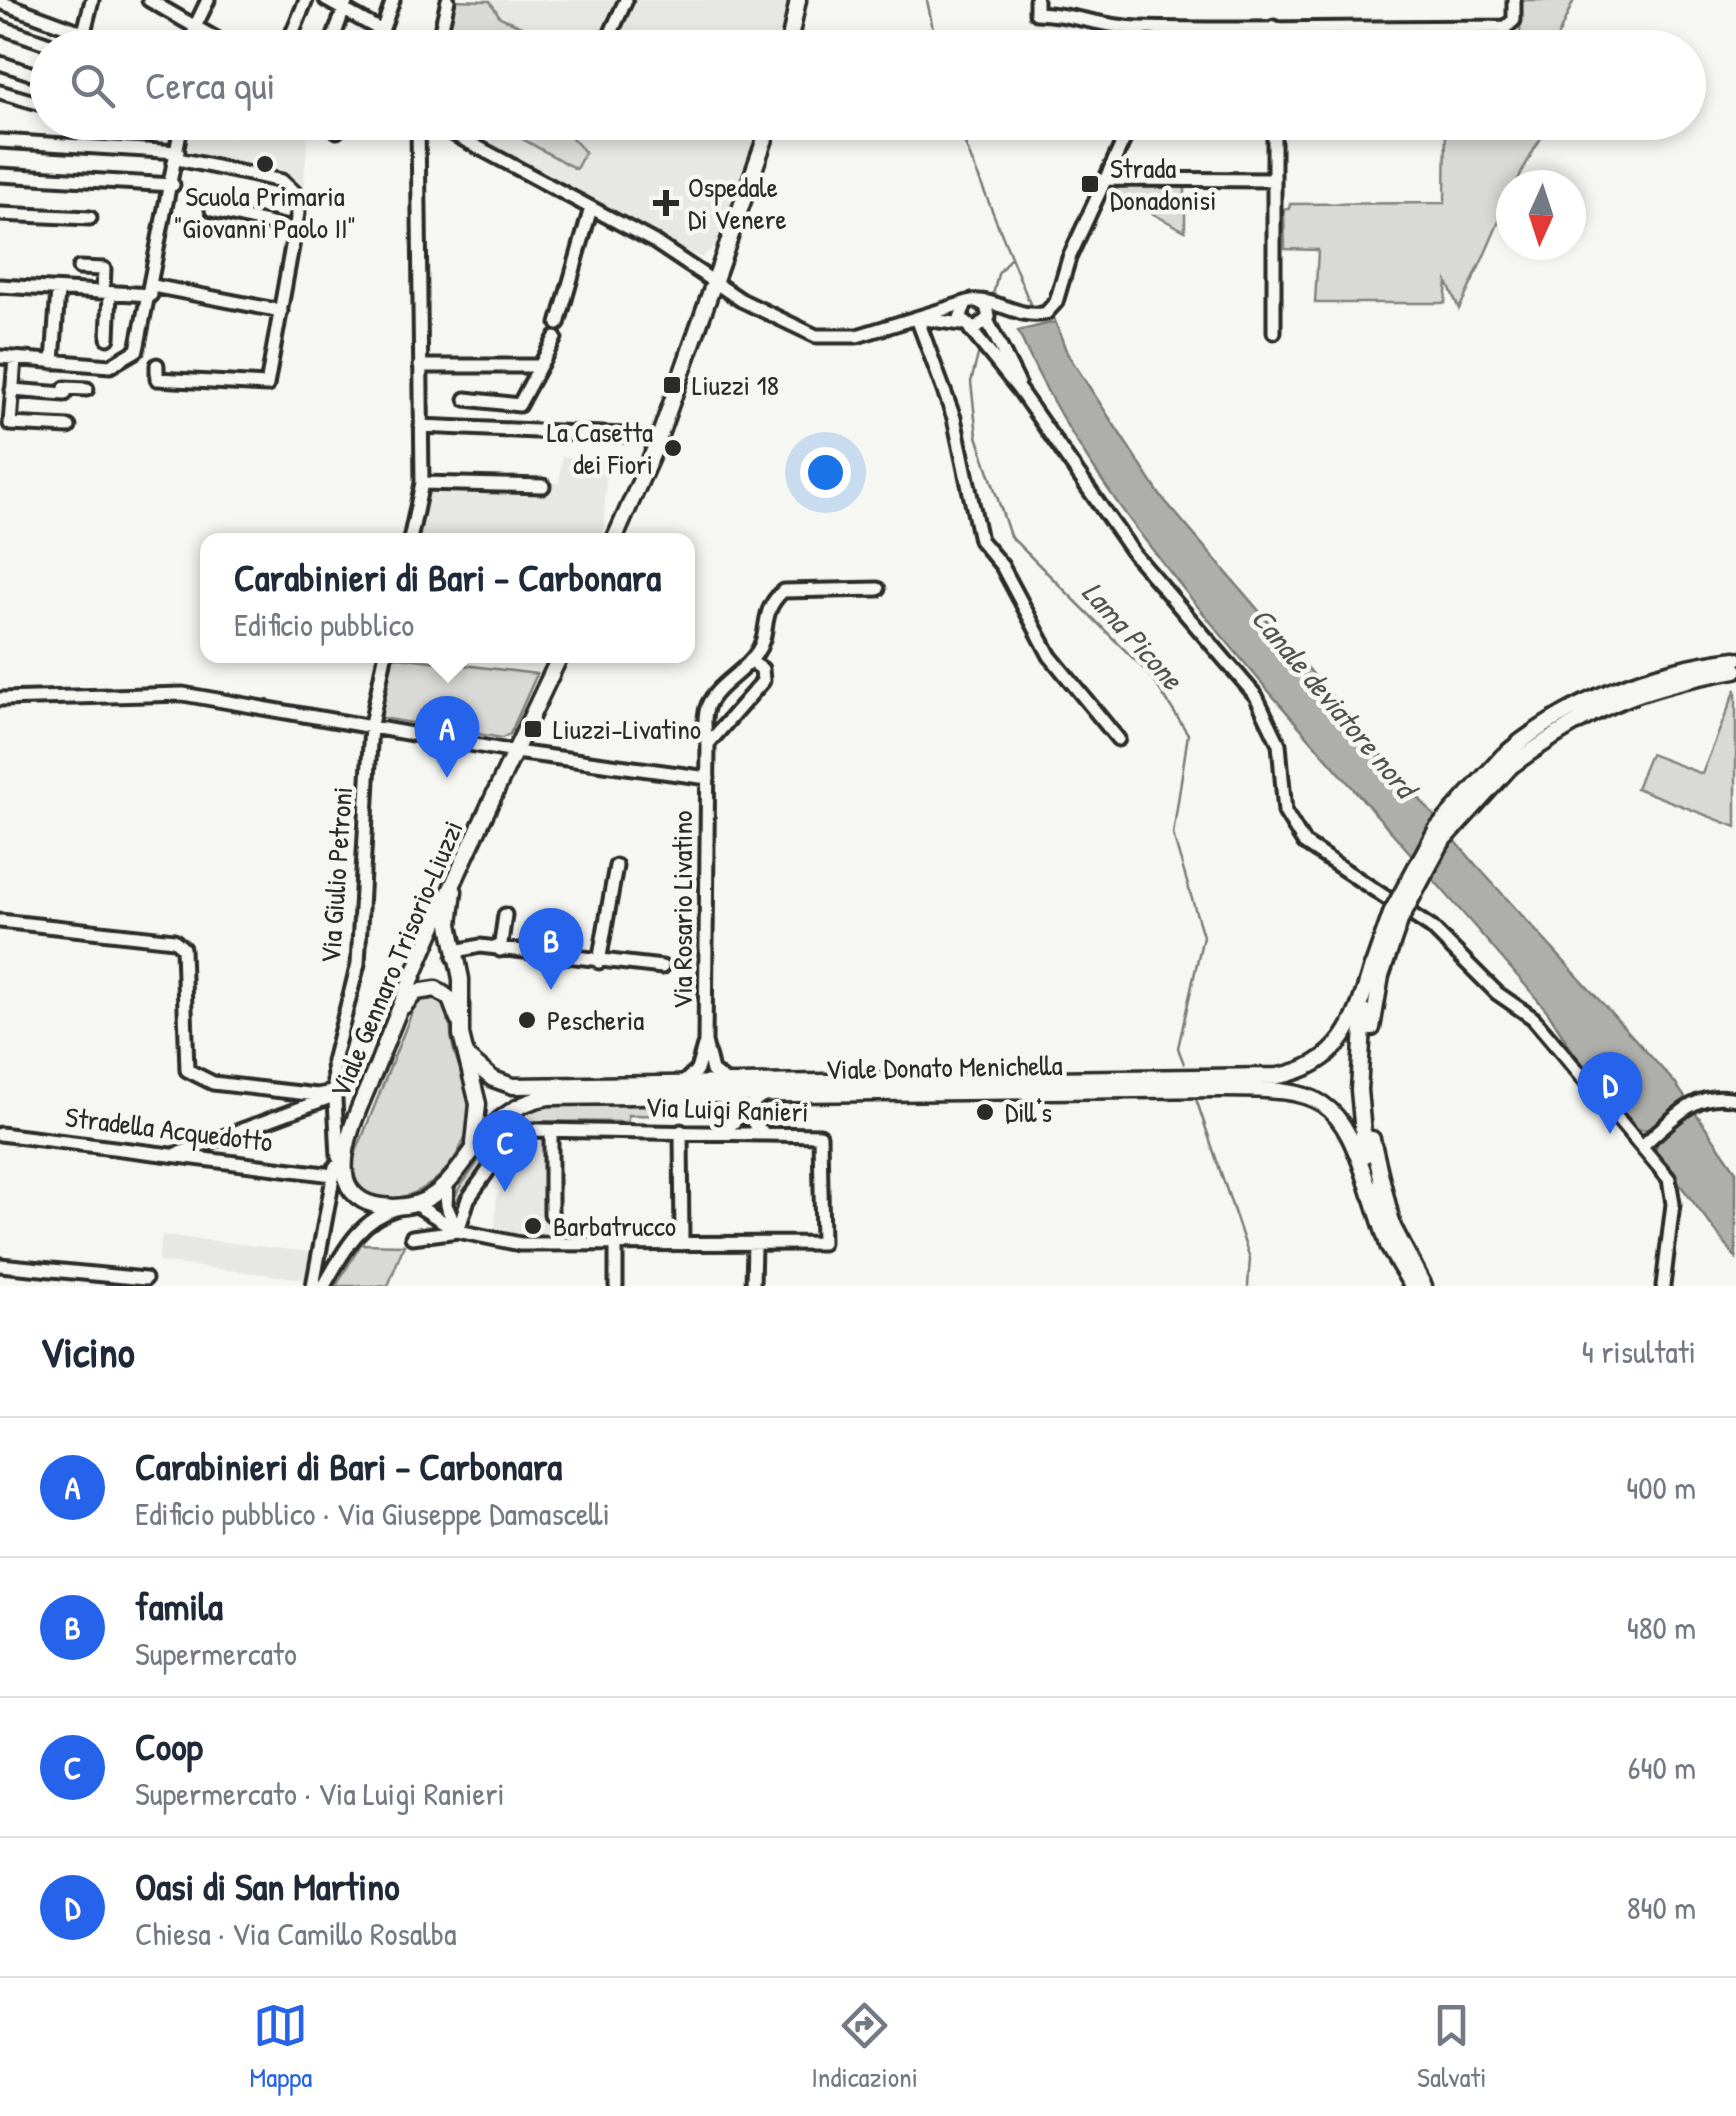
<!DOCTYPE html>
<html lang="it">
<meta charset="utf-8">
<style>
:root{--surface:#fff;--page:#f6f6f7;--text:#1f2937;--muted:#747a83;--line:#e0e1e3;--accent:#2563eb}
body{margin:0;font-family:"Patrick Hand",sans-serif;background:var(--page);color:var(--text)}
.compass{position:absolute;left:1496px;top:170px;width:90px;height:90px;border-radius:50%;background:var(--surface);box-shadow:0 5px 15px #0003;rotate:183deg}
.you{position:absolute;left:825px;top:472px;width:35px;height:35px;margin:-25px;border:8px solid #fff;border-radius:50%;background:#1a73e8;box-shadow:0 0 0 15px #1a73e833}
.badge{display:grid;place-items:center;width:65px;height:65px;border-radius:50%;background:var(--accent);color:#fff;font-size:32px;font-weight:700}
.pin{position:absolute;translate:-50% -82px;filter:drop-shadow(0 2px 5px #0008)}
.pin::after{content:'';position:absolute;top:52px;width:35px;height:30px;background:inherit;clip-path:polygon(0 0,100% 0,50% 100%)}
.popup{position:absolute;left:200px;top:533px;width:495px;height:130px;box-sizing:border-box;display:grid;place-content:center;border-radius:20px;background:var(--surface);filter:drop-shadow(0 2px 8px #0005);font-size:32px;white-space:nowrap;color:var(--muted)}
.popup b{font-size:38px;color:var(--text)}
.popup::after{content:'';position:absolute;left:50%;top:100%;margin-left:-20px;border:20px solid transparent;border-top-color:var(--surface)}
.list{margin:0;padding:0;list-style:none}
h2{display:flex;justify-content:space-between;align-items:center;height:130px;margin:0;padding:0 40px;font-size:42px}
h2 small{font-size:32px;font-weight:400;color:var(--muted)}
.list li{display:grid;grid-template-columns:65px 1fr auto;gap:30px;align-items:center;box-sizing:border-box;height:140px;padding:0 40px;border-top:2px solid var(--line)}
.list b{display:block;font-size:38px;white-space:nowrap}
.list p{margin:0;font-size:32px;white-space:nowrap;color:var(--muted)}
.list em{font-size:32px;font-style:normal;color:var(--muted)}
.icon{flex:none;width:55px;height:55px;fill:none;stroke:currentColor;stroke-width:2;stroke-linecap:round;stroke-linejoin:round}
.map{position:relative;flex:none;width:1736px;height:1286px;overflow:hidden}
.search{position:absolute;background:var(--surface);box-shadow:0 5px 15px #0003;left:30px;right:30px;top:30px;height:110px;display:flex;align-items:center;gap:25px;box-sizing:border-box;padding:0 35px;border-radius:55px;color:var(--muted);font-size:38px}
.sheet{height:690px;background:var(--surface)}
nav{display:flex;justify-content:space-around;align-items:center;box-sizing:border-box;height:140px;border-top:2px solid var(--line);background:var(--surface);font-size:28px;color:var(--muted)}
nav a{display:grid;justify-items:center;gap:5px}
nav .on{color:var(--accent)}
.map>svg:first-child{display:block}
</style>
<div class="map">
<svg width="1736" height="1286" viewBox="0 0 1736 1286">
<rect width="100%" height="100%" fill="#f6f6f2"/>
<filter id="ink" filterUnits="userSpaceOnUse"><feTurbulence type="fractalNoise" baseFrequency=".01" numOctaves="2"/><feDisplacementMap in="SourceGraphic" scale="20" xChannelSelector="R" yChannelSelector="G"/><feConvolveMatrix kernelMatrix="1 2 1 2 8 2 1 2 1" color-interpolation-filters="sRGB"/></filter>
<g filter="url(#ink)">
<path fill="#e7e7e3" d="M452 0H791L781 47 443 48Z
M463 122 764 123 717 244 701 258 459 130Z
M239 123H309L303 194 294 181 278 173 184 157 190 127 234 138Z
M562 457 607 460 603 540H414L425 487 548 490 549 483H559Z
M548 1138V1240L495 1236 496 1197 539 1139Z
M162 1235 309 1252 305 1279 158 1262Z"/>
<path fill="#d9d9d5" stroke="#828280" stroke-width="2.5" d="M452 0 490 1 500 17 570 47 443 48Z
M1521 0H1574L1553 47H1446V38L1520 37Z
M494 123H558L585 152 576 169Z
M1446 123H1536L1546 130C1509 187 1491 247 1459 309L1447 282 1445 303H1315L1318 250 1285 249 1284 209H1289L1290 204 1445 203Z
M1123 185 1185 186V231L1112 192Z
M390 656 537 674 510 734 502 738 382 718 380 704Z
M1736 689V827L1636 788 1650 754 1702 774Z
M426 997 440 999C455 1014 448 1033 454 1051 459 1069 469 1084 470 1104 473 1156 423 1210 369 1197L353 1179V1160L414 1007Z
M723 1104 730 1111 723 1121V1116L628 1115V1122L515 1121 452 1207C455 1188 466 1181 475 1166 494 1135 507 1113 545 1106Z
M361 1244 404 1245 388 1286H336Z"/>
<path fill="#aeaeab" stroke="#7a7a78" stroke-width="2.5" d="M1046 297 1067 353 1160 495 1476 865 1675 1083 1736 1171V1258L1655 1152 1658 1139 1648 1129 1635 1130 1580 1063 1548 1012C1449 894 1343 780 1244 662 1156 558 1073 456 1018 331L1055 322Z"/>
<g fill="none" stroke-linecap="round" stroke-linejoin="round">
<path stroke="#7a7a78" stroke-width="2.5" d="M927 0 937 48
M956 122 1033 311
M992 299 998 274 1011 257
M979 351 971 382 977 436 1010 536 1151 676 1188 734 1173 835 1203 936 1178 1048 1184 1064
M1196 1099 1250 1259 1248 1286"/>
<defs>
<path id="minor" d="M149 0 232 48
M326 0 382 31 393 0
M1036 0V13C1076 14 1100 27 1139 28 1261 31 1384 27 1506 27L1514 20V0
M0 2 84 33
M0 27 49 44
M1137 28 1138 48
M194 29 208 0
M80 48 92 0
M286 48 306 0
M330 48 347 0
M437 48 448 0
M604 48 626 0
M1274 48V27
M0 63 48 79
M0 92 48 106
M431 122 653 241 741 300 816 336H857L971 301C999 298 1018 320 1046 313L1056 302 1069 258 1132 122
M337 131 340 122
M0 141 178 152
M0 175 173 185
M1105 179 1274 180
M212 210 296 230
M0 214 90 218
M79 268 104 269 103 292
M0 286 151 295
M153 286 281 311
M966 303 960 318 975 330 989 317 986 306 977 301
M917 318 954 418 980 540 1002 566 1050 656 1118 739
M917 318 962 324
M988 322 1018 382
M558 324 591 208
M970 329 1020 391 1134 554 1256 696 1279 744 1285 812 1304 843 1432 928 1497 993 1533 1018 1669 1179 1673 1204 1663 1286
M1274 332V122
M108 338 110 293
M0 357 110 366 137 350 182 122
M15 358 10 424 69 427
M53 362 58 290
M157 365V379L267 385 298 213 294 192 282 181 178 159
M420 366H540
M12 390 65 394V388L87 389
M466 399 519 405 555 338
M421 426 625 435
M422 483 543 486
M410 540 422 483 418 122
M750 661 762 669 763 681 708 744C705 732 703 717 708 705 717 685 743 673 756 654 772 631 758 614 783 591L878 589
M0 699 183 694 515 752 708 778
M708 744 705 1042 712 1071 727 1083
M0 921 174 940 183 948 187 1070 213 1083 317 1095 332 1092
M500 950 505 915
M454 957 461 950 480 946 662 967
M599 962 616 866
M683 1083 697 1070 704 1046
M718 1096 730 1100 736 1110 734 1122 723 1130
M551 1131V1214
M681 1131 682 1244
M762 1131C745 1121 747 1101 767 1095
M0 1134 333 1175
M1642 1146C1671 1121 1695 1089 1736 1099
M177 1154 328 1098
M338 1157 333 1061 358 964 371 725 385 656
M447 1186 446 1205 454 1223
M415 1204 458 1231
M412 1237 458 1231 520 1244 822 1243 820 1135 537 1130 514 1134 468 1199 458 1231
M0 1265 145 1279
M313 1286 335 1167
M324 1286C343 1253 358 1220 398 1208
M616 1286V1245
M753 1286 754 1244"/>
<path id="major" d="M788 48 798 0
M614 540 656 446 771 122
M560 656C497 789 433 920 380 1058 368 1091 341 1137 345 1174 347 1193 363 1204 381 1206 469 1218 460 1111 549 1097L1221 1089C1323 1089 1340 1094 1371 1195
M1503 756C1567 701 1652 669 1736 659
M1511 766C1592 707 1637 687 1736 670
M454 891 450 924 461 979V1035L478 1104 474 1144
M1371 971 1392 911
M404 1006 416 992 436 989 450 999 458 1020
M1364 1012 1359 1090 1365 1155
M1372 1028 1381 976 1401 918
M470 1060 493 1079 513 1086 1278 1076C1341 1065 1356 1022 1372 966
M1372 1139 1393 1227 1424 1286
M1369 1186 1389 1248 1412 1286"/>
</defs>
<use href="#minor" stroke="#2b2b2b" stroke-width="19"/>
<use href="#major" stroke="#2b2b2b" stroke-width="21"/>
<use href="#minor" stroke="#f6f6f2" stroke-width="11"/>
<use href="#major" stroke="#f6f6f2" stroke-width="14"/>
<defs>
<path id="major-bridge" d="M1392 911 1436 830 1503 756
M1401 918 1442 842 1511 766"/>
</defs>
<use href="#major-bridge" stroke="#2b2b2b" stroke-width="21" stroke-linecap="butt"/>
<use href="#major-bridge" stroke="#f6f6f2" stroke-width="14"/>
</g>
</g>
<g fill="#2b2b2b" stroke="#f6f6f2" stroke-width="4">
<circle cx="265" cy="164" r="10"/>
<rect x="1080" y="174" width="20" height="20" rx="5"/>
<path d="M661 188h10v10h10v10h-10v10h-10v-10h-10v-10h10z"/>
<rect x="662" y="375" width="20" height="20" rx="5"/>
<circle cx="673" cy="448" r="10"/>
<rect x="523" y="719" width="20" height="20" rx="5"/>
<circle cx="527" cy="1020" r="10"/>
<circle cx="985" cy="1112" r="10"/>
<circle cx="533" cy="1226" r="10"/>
</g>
<g text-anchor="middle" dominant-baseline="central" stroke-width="9" stroke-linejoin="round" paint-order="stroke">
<g font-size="28" fill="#2b2b2b" stroke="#f6f6f2" text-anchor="start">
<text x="1110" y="168">Strada<tspan x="1110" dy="32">Donadonisi</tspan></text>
<text x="688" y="187">Ospedale<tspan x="688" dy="32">Di Venere</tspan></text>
<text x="265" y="196" text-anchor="middle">Scuola Primaria<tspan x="265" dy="32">"Giovanni Paolo II"</tspan></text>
<text x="692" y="385">Liuzzi 18</text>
<text x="653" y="432" text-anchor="end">La Casetta<tspan x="653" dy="32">dei Fiori</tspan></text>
<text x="553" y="729">Liuzzi-Livatino</text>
<text x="547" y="1020">Pescheria</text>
<text x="1005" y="1112">Dill's</text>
<text x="553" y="1226">Barbatrucco</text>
</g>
<g font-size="28" fill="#2b2b2b" stroke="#f6f6f2">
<text transform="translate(336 875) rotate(-86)">Via Giulio Petroni</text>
<text transform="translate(682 910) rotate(-90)">Via Rosario Livatino</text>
<text transform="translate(396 959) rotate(-67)">Viale Gennaro Trisorio-Liuzzi</text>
<text transform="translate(944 1067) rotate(-1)">Viale Donato Menichella</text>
<text transform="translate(727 1109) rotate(2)">Via Luigi Ranieri</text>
<text transform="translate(169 1129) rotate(7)">Stradella Acquedotto</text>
</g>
<g font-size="30" font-style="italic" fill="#525251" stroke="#f6f6f2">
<text transform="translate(1133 635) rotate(48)">Lama Picone</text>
<text transform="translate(1334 702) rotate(50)">Canale deviatore nord</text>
</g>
</g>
</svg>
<svg class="compass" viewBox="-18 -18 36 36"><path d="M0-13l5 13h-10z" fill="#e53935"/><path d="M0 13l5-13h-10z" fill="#747a83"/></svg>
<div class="you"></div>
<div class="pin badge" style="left:447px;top:778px">A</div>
<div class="popup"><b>Carabinieri di Bari - Carbonara</b>Edificio pubblico</div>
<div class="pin badge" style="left:551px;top:990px">B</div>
<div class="pin badge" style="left:505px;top:1192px">C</div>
<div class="pin badge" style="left:1610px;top:1134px">D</div>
<div class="search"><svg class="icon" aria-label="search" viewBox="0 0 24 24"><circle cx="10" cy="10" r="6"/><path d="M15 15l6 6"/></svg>Cerca qui</div>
</div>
<section class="sheet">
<h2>Vicino<small>4 risultati</small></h2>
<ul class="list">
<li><span class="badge">A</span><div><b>Carabinieri di Bari - Carbonara</b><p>Edificio pubblico · Via Giuseppe Damascelli</p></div><em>400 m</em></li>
<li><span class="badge">B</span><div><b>famila</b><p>Supermercato</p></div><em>480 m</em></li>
<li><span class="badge">C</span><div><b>Coop</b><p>Supermercato · Via Luigi Ranieri</p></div><em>640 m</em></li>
<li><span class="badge">D</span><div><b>Oasi di San Martino</b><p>Chiesa · Via Camillo Rosalba</p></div><em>840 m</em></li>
</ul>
</section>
<nav>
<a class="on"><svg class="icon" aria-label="map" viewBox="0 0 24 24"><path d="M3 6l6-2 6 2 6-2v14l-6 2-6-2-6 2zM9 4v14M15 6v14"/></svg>Mappa</a>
<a><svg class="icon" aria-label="directions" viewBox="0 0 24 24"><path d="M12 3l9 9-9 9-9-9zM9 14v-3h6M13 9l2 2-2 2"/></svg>Indicazioni</a>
<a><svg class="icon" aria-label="saved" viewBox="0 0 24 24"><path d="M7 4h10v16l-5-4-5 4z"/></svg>Salvati</a>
</nav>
